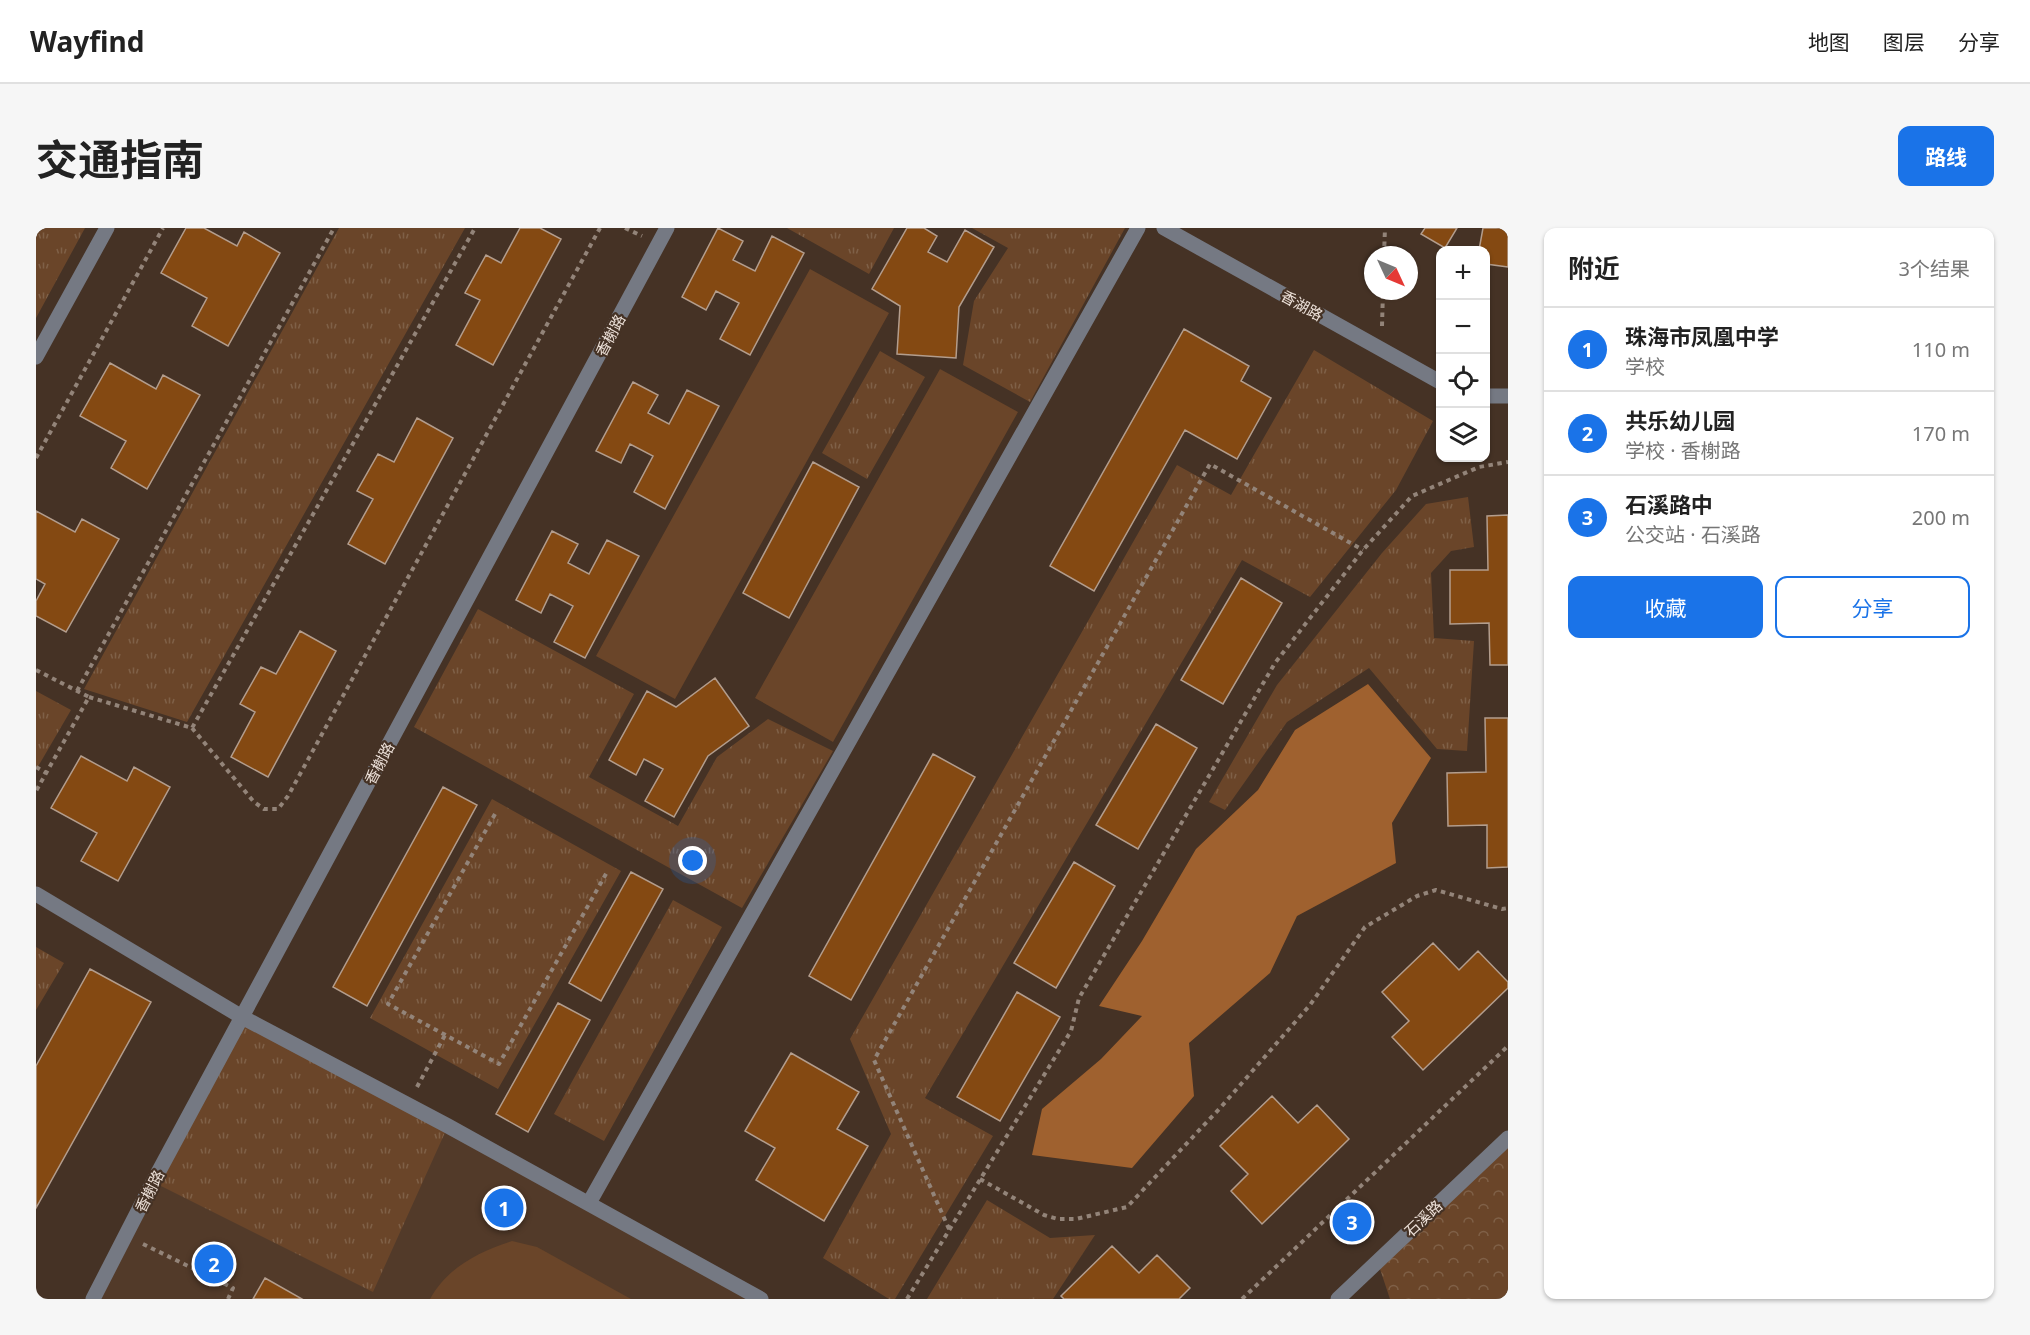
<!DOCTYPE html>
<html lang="zh">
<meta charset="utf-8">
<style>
:root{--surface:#fff;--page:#f6f6f6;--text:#222;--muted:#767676;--line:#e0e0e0;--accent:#1a73e8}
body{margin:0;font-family:"Noto Sans","Noto Sans SC",sans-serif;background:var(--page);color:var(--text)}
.controls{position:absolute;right:18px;top:18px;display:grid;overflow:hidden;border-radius:12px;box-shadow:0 2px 4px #0004}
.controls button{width:54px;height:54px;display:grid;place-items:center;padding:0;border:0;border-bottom:2px solid var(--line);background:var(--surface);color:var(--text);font:30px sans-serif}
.compass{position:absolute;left:1328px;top:18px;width:54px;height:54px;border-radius:50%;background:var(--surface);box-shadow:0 2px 4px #0004;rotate:134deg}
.you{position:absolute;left:657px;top:633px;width:21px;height:21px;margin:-15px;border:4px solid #fff;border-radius:50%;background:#1a73e8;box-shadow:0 0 0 9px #1a73e833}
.badge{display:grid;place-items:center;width:39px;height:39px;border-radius:50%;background:var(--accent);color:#fff;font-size:20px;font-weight:700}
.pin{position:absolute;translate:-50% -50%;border:3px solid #fff;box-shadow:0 2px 6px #0006}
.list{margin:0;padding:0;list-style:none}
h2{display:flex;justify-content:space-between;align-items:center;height:78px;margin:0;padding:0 24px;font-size:26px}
h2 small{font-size:20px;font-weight:400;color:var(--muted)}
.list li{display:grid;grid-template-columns:39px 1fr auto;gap:18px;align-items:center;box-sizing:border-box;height:84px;padding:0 24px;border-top:2px solid var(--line)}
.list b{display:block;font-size:22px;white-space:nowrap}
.list p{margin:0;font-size:20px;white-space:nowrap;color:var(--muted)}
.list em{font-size:20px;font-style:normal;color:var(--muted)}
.actions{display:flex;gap:12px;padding:18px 24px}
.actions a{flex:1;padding:14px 0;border:2px solid var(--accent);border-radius:12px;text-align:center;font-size:21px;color:var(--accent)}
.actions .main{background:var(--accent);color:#fff}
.icon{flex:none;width:33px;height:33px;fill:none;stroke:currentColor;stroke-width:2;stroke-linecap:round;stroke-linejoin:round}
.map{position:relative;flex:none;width:1472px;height:1071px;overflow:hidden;border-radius:12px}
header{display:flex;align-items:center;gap:36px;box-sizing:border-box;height:84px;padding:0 30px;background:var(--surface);border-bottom:2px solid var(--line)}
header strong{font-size:28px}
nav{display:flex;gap:33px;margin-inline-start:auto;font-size:21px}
.intro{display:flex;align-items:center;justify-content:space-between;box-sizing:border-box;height:144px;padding:0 36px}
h1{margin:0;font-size:42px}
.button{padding:15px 27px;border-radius:12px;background:var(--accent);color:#fff;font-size:21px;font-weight:700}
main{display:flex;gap:36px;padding:0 36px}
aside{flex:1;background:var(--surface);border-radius:12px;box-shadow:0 2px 4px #0004}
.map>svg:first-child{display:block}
</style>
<header>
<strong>Wayfind</strong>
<nav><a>地图</a><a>图层</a><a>分享</a></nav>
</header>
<div class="intro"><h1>交通指南</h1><a class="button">路线</a></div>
<main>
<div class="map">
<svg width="1472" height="1071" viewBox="0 0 1472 1071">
<defs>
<pattern id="grass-tufts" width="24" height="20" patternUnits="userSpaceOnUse" patternTransform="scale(1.5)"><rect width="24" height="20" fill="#6a4529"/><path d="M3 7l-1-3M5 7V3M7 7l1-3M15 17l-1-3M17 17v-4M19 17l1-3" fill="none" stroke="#7f6047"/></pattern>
<pattern id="forest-crowns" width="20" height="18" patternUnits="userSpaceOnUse" patternTransform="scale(1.5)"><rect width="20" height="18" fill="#6a4529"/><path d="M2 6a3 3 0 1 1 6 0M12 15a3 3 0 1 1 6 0" fill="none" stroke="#7f6047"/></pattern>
</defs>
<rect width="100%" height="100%" fill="#453225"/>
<path fill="#523a29" d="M412 898 723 1071H57L117 954Z"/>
<path fill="url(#grass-tufts)" d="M0 0H49L0 90Z
M303 0H429L151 494 48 461Z
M751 0H858L833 46Z
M936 0H1089L994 174 927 137 938 73 972 20Z
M1278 122 1397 193 1360 262 1274 369 1206 332 889 870 957 908 859 1071H853L787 1030 855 906 814 811 1141 237 1195 267Z
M844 123 889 149 831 251 786 225Z
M1432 269 1438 319 1415 323 1395 345 1398 410 1438 413 1431 523 1401 521 1333 440 1251 494 1189 582 1173 574 1241 457 1346 325 1390 276Z
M442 381 598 466 553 549 642 598 681 529 732 491 797 523 706 680 378 499Z
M0 463 35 482 0 542Z
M456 571 585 643 462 861 334 790Z
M637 672 686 699 568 913 518 886Z
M0 719 28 735 0 782Z
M206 789 412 898 337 1064 117 954Z
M951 972 1014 1010 1059 1007 1017 1071H891Z"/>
<path fill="url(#forest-crowns)" d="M1472 916V1071H1354L1342 1035Z"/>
<path fill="#6a4529" d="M774 41 853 85 639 471 560 428Z
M904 141 982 184 797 514 719 470Z
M476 1013 501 1019 595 1071H394C412 1039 442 1024 476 1013Z"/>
<path fill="#9f612f" d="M1332 456 1395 530 1356 595 1360 635 1261 688 1234 745 1153 815 1158 868 1096 940 996 927 1006 881 1065 831 1106 788 1063 778 1106 713 1160 621 1222 562 1259 502Z"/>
<path fill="#844912" stroke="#b39d8d" stroke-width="1.5" d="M150 0H168L201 18 208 4 244 25 192 118 156 98 171 70 125 45Z
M484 0H504L525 11 457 137 420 117 444 72 429 65 450 27 465 35Z
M682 0 707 13 697 32 719 43 736 8 768 25 714 127 684 111 703 75 680 63 670 82 646 69Z
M871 0H888L901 8 892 24 911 34 929 2 958 19 923 79 920 130 861 126 864 78 836 61Z
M1389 0H1421L1409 20 1385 6Z
M1447 0H1472V39L1450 36V22H1443Z
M1148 101 1213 138 1205 153 1235 170 1201 231 1149 202 1058 363 1014 338Z
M74 135 120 161 127 147 164 167 111 261 75 240 90 213 44 188Z
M597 154 622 167 612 185 633 196 651 162 683 178 629 281 598 264 617 228 594 216 585 235 560 223Z
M381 190 417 210 349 336 312 316 337 271 321 263 342 226 358 234Z
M777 234 823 259 753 390 707 365Z
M0 283 39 304 46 291 83 311 30 404 0 388V373L9 356 0 351Z
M1472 287V437H1454L1453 395 1414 396V342H1452L1451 288Z
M516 303 542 316 532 335 553 346 571 312 603 328 549 430 518 414 537 378 514 366 505 385 480 372Z
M1205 350 1246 375 1187 476 1145 452Z
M264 403 300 423 232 549 195 529 219 484 204 476 225 439 240 446Z
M679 450 713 498 672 528 638 589 609 573 627 541 608 531 600 547 573 532 611 463 640 479Z
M1449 490H1472V639L1451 640V597L1412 598 1411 545 1450 544Z
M1120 496 1161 520 1102 621 1060 597Z
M897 526 939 549 815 772 773 748Z
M45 528 91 553 98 539 134 559 82 653 45 633 61 605 15 580Z
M407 559 441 577 331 778 297 759Z
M1038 634 1079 658 1020 760 978 735Z
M595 644 627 661 565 773 533 755Z
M1397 715 1423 742 1442 723 1472 754V760L1387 842 1356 809 1373 793 1346 764Z
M54 741 115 774 0 980V838Z
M981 764 1024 789 964 893 921 869Z
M522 775 554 792 492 904 460 886Z
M755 825 823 864 801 901 832 918 788 993 720 952 739 920 709 903Z
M1236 868 1262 895 1281 877 1313 911 1226 996 1195 963 1212 946 1184 918Z
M1076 1018 1103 1045 1121 1027 1154 1060 1143 1071H1028L1025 1068Z
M229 1050 266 1071H217Z"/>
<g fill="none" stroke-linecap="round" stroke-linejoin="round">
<path stroke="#938479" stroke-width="4" stroke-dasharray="4.5 4.5" stroke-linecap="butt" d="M589 0 606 8
M1348 27 1349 0
M1346 98 1347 63
M0 230 127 0
M0 442 53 469 0 563
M41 463 298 0
M53 469 156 500 439 0
M156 500 218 574 228 581H242L252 568 564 0
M0 539 10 545
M459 586 352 776 463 836 571 644
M381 859 409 807
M944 951 1008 987 1022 991H1040L1091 979 1185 879 1274 777 1329 699 1381 668 1400 662 1466 681 1472 680
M913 1001 838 832 1174 236 1327 322
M107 1016 197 1060 192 1071
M871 1071 1035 803 1043 770 1239 435 1327 322 1376 268 1443 239 1472 234
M1206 1071 1472 818"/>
<path stroke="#757983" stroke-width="15" d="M1128 0 1404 154
M0 129 71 0
M1450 168H1472
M0 666 206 789 412 898 725 1071
M553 975 1102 0
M57 1071 117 954 631 0
M1302 1071 1472 910"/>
</g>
<g text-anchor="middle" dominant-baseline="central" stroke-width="4.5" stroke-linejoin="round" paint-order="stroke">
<g font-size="15" fill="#ece0d8" stroke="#453225">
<text transform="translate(1266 77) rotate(29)">香湖路</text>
<text transform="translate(574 107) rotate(-62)">香榭路</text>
<text transform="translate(343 535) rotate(-62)">香榭路</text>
<text transform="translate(113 963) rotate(-63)">香榭路</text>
<text transform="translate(1387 990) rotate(-43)">石溪路</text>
</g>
</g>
</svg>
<div class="controls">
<button>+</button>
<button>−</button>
<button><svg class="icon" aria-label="locate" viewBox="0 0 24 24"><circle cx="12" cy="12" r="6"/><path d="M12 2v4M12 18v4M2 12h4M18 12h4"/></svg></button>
<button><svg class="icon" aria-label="layers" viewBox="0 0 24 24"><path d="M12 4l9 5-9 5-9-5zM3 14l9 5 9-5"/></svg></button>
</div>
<svg class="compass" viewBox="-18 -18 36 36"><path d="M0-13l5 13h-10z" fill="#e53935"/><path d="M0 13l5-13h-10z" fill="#767676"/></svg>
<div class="you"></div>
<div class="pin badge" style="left:468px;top:980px">1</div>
<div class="pin badge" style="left:178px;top:1036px">2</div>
<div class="pin badge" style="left:1316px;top:994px">3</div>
</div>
<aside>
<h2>附近<small>3个结果</small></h2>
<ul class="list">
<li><span class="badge">1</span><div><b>珠海市凤凰中学</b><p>学校</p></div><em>110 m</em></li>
<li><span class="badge">2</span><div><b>共乐幼儿园</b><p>学校 · 香榭路</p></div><em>170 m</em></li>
<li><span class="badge">3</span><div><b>石溪路中</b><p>公交站 · 石溪路</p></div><em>200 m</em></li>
</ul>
<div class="actions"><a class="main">收藏</a><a>分享</a></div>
</aside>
</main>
